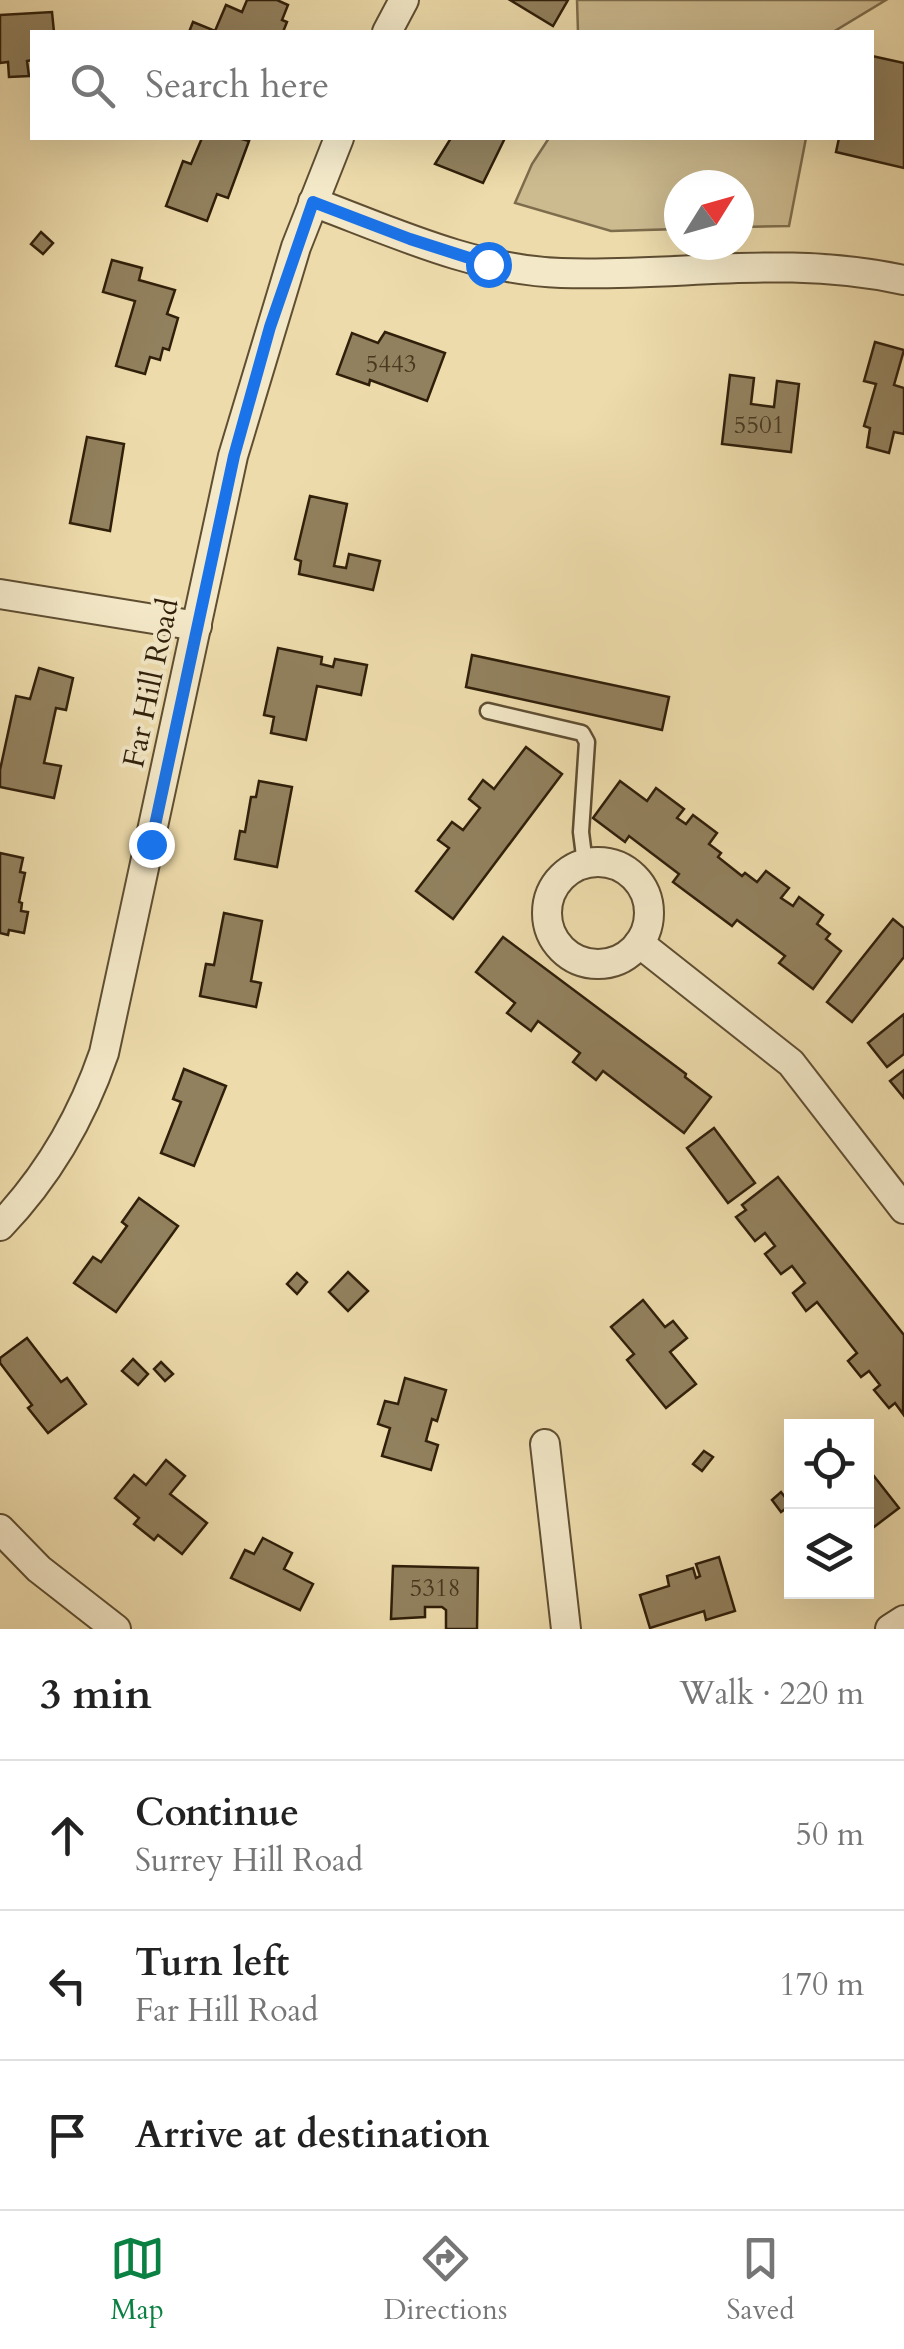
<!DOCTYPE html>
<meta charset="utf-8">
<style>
:root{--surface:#fff;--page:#f6f6f6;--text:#222;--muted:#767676;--line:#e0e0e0;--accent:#0b8043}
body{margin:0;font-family:Cardo,serif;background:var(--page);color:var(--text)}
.controls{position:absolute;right:30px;bottom:30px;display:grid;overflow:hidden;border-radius:0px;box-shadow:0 10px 40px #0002}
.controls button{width:90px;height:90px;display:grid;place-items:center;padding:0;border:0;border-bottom:2px solid var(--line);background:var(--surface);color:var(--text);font:50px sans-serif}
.compass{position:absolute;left:664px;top:170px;width:90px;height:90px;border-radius:50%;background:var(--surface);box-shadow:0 10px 40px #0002;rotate:53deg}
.stop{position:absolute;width:30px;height:30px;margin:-22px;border:8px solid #1a73e8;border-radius:50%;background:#fff}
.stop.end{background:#1a73e8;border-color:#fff;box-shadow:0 2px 10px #0008}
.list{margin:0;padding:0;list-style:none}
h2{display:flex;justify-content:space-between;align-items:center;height:130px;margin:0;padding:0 40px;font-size:42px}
h2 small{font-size:32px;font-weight:400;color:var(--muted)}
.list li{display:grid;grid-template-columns:65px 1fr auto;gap:30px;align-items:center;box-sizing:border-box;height:150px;padding:0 40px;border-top:2px solid var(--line)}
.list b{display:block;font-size:38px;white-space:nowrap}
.list p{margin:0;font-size:32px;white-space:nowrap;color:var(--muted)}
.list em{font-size:32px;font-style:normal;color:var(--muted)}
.icon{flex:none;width:55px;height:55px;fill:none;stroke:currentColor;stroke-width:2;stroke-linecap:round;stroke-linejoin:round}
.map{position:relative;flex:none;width:904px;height:1629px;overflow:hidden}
.search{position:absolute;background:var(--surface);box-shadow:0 10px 40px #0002;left:30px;right:30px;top:30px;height:110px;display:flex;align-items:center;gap:25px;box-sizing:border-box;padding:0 35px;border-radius:0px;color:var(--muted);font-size:38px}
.sheet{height:580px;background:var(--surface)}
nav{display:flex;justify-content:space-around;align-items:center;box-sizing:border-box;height:140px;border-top:2px solid var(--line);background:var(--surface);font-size:28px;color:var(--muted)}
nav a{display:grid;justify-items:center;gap:5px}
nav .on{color:var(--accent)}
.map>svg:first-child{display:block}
</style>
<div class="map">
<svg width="904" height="1629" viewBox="0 0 904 1629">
<rect width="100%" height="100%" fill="#eddbab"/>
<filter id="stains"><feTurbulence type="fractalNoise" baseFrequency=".002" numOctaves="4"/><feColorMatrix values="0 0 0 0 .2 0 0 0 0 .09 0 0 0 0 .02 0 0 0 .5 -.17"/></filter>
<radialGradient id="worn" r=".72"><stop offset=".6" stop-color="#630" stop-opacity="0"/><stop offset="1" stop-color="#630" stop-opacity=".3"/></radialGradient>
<g fill="#cdbb90" stroke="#7e6d4d" stroke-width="2.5">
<path d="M577,0H886L833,32H578Z"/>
<path d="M549,138H806L789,226L739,227V185H679V229L611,231L515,203L532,164Z"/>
</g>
<g fill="#92815e" stroke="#301f0a" stroke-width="2.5">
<path d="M247,0H277L288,5L282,20L287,22L283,32H189L193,22L215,31L226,5L242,12Z"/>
<path d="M510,0H568L553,26Z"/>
<path d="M52,12L54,32H32V60L27,61L29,76L9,77L8,62L0,63V15Z"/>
<path d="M872,56L904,63V168L836,152L839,138H872Z"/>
<path d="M202,138H238L249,141L228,198L217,194L207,221L166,206L183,161L191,164Z"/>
<path d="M451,138H505L483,183L435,164Z"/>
<path d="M41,232L53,243L43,254L31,244Z"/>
<path d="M112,260L142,268L139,280L175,290L167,314L178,318L169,350L163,348L160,360L150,357L145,374L116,366L135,301L103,292Z"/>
<path d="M385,332L445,353L427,401L370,380L369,385L337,374L352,333L378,343Z"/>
<path d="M875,342L904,350L894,385L904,388V434L894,432L889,453L867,447L870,428L864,426L876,384L864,381Z"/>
<path d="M730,375L754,378L751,404L774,407L777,381L799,384L791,452L722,444Z"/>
<path d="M87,437L124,444L110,531L70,523Z"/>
<path d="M310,496L347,504L334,566L346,568L349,554L380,561L373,590L299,574L301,561L295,559Z"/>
<path d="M278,648L322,657L321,664L333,667L335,659L367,665L361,695L317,686L306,740L271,733L274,717L264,715Z"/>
<path d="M472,655L669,697L662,730L466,687Z"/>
<path d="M39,668L73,678L66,710L56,708L44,763L61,766L54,798L0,787V770L16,696L30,699Z"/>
<path d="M526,747L562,774L453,919L416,891L449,848L438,840L452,822L463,830L480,808L469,799L483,780L494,789Z"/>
<path d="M259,781L292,787L277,867L235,859L240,831L245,832L251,797H256Z"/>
<path d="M620,781L647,801L656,788L684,809L677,818L686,824L693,815L717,833L709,844L721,853L718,857L742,876L745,873L757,882L766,871L789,888L781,898L793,906L799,897L823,915L817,924L830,934L826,939L841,951L813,989L779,963L785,956L737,920L732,926L673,882L679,874L629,836L625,842L593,818Z"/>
<path d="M0,853L23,858L20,872L25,873L19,902L22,903L21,911L28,912L24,933L9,930L8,935L0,933Z"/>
<path d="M224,913L262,921L251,981L261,983L256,1007L200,996L206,964L214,965Z"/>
<path d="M893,919L904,928V957L852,1022L827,1002Z"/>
<path d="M503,937L686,1074L685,1077L711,1097L684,1133L603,1071L596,1080L573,1062L580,1053L538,1021L531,1031L507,1013L515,1003L476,972Z"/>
<path d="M904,1014V1054L887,1067L868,1043Z"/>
<path d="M184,1069L226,1086L194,1166L161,1153L181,1102L173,1099Z"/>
<path d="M904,1070V1098L890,1081Z"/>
<path d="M714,1128L755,1183L728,1203L687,1148Z"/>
<path d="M778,1177L904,1335L903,1414L895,1403L889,1408L874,1390L880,1385L869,1371L861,1377L848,1361L857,1353L817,1302L806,1311L793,1293L805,1283L792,1266L781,1274L765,1254L775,1246L765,1233L755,1241L736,1217L746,1210L742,1205Z"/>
<path d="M139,1198L178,1226L116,1312L74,1283L93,1257L101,1262L127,1226L122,1222Z"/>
<path d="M348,1272L368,1291L348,1311L329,1292Z"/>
<path d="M297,1273L307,1282L297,1294L287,1284Z"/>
<path d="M643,1300L665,1327L673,1321L687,1338L670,1352L696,1384L666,1408L627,1360L634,1354L611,1327Z"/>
<path d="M27,1338L61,1382L67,1378L86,1404L48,1433L28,1408L32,1405L0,1363V1358Z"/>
<path d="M133,1359L148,1374L138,1385L122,1371Z"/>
<path d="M161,1362L173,1374L165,1381L154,1369Z"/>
<path d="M405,1378L446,1390L437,1421L432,1419L426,1441L438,1445L431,1470L382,1456L390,1428L378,1424L385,1401L398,1404Z"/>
<path d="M704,1451L713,1457L702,1471L693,1464Z"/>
<path d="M166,1460L185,1476L170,1494L207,1523L182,1554L158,1535L154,1540L134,1524L139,1518L115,1498L134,1475L146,1485Z"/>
<path d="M866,1466L899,1508L874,1527L869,1520L866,1521Z"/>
<path d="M781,1492L791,1505L781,1512L772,1500Z"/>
<path d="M263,1538L292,1553L284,1569L313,1584L300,1610L231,1578L245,1550L254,1554Z"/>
<path d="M719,1557L735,1611L706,1620L704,1611L650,1628L640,1595L669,1586L667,1576L693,1568L696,1578L700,1576L696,1564Z"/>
<path d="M393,1566L478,1568L477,1629H446V1610L442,1607H425V1617L391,1619Z"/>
</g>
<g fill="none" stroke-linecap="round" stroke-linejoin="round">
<g stroke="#5f4e32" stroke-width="19">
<path id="lane" d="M488,711L582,733L587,742L581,832L585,864"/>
</g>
<g stroke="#5f4e32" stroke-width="32">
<g id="street">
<path d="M387,32L404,0"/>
<path d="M313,202C393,232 474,270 561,273C681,277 783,254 904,280"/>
<path d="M0,594L197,626"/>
<circle cx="598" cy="913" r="51"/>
<path d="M639,943L791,1063L904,1209"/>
<path d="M0,1226C47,1177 82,1117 104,1053L233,456L296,247L339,138"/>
<path d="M545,1444L566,1629"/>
<path d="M0,1529L39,1569L116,1629"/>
<path d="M890,1629L904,1620"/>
</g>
</g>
<use href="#lane" stroke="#f3e8c8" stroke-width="14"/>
<use href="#street" stroke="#f3e8c8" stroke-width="28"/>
</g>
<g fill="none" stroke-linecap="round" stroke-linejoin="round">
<path stroke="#1a73e8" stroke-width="12" d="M151,844L234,456L270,327L313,202L410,239L488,264"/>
</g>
<g text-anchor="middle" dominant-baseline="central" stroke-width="8" stroke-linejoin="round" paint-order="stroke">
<g font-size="25" fill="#48381f">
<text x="391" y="364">5443</text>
<text x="759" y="425">5501</text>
<text x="435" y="1588">5318</text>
</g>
<g font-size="30" fill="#301f0a" stroke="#f3e8c8">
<text transform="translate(151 683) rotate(-78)">Far Hill Road</text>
</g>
</g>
<rect width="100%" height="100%" filter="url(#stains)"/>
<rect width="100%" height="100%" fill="url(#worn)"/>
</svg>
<div class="controls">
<button><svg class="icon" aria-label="locate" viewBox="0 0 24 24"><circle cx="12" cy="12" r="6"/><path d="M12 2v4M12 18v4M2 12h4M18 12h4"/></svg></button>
<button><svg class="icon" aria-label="layers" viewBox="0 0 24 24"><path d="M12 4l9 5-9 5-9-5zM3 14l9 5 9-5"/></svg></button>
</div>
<svg class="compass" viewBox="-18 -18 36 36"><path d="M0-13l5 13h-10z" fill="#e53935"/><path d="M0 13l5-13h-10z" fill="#767676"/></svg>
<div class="stop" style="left:488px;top:264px"></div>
<div class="stop end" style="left:151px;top:844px"></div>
<div class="search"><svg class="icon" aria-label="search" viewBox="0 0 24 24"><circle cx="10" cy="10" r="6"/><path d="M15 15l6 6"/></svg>Search here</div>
</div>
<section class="sheet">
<h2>3 min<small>Walk · 220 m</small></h2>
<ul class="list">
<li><svg class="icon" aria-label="ahead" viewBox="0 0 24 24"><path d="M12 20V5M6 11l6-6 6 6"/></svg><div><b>Continue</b><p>Surrey Hill Road</p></div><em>50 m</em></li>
<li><svg class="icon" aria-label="left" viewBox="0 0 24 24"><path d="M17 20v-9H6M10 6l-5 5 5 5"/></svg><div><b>Turn left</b><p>Far Hill Road</p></div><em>170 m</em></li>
<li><svg class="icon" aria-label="arrive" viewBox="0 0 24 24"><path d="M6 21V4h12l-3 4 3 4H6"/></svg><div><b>Arrive at destination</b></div></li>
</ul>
</section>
<nav>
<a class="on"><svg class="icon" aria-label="map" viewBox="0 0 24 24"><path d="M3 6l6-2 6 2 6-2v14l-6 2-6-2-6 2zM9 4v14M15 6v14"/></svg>Map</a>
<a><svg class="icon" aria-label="directions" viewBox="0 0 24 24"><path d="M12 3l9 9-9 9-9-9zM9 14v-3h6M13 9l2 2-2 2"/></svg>Directions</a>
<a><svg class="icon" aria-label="saved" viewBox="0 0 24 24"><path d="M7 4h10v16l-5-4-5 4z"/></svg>Saved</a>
</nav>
